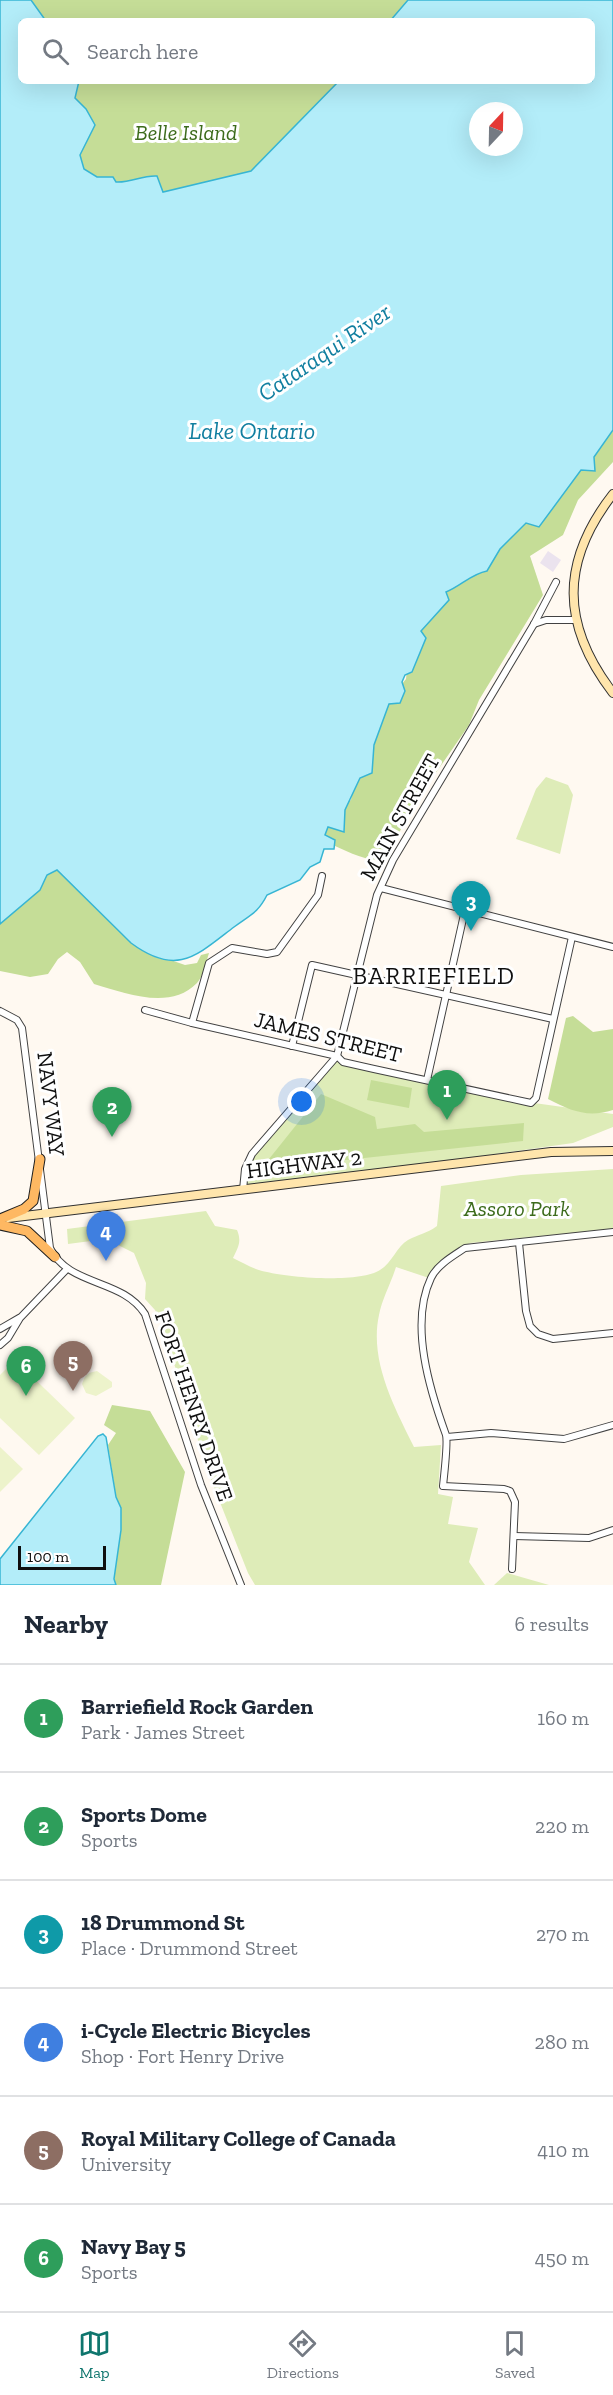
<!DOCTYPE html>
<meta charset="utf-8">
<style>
:root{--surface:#fff;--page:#f6f6f7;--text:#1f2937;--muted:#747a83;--line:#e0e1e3;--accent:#0f766e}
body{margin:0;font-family:"Zilla Slab",serif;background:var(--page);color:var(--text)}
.compass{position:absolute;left:469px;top:102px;width:54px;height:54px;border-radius:50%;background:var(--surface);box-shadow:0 6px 24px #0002;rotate:22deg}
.scale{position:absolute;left:18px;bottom:15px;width:88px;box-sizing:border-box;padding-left:6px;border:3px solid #0f0f0f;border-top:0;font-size:16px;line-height:21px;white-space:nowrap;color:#0f0f0f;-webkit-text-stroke:4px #fff;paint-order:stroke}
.you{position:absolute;left:302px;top:1102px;width:21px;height:21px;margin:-15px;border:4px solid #fff;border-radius:50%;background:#1a73e8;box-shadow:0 0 0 9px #1a73e833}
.badge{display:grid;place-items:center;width:39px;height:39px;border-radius:50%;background:var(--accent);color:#fff;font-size:20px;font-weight:700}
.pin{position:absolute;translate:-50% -50px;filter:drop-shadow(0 2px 3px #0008)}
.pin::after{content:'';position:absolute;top:32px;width:21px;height:18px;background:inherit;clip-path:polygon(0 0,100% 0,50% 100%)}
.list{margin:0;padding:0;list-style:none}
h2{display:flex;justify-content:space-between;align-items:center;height:78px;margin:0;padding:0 24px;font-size:26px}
h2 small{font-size:20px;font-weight:400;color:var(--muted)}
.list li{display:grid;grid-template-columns:39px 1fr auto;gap:18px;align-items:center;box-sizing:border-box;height:108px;padding:0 24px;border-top:2px solid var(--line)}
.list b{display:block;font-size:22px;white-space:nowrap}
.list p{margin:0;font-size:20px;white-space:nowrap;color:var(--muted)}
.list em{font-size:20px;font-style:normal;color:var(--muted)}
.icon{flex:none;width:33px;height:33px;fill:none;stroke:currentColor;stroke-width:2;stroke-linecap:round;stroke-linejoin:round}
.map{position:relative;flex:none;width:613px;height:1585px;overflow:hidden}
.search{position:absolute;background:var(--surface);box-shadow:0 6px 24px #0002;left:18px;right:18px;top:18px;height:66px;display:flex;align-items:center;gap:15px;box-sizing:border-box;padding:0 21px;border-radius:9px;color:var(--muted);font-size:22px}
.sheet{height:726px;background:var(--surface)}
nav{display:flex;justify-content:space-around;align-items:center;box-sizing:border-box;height:84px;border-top:2px solid var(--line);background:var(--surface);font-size:16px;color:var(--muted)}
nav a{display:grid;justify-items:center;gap:3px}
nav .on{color:var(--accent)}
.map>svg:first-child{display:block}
</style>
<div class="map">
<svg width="613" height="1585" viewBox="0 0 613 1585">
<rect width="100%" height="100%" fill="#fff9f1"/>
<path fill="#ebe3ee" d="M548,551L561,560L553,572L540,563Z"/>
<g fill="#deecb8">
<path d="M546,777L568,785L573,795L560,854L516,839L536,789Z"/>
<path d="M337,1056L344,1062L527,1102L613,1114V1127L573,1143L243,1190L247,1162Z"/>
<path d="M613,1169V1229L470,1243L454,1254L432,1279L396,1267C391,1283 382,1299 379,1315C369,1361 395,1408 414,1447L441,1445L438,1494L453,1497L448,1524L478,1528L469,1562L485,1585H255L248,1573L208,1472L161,1322L155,1310L145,1299L146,1283L134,1253L106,1239L68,1244L67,1229L206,1211L215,1226L237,1230C242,1242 238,1247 233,1258C243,1263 255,1270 267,1272C290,1278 361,1283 380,1270C392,1263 397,1246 408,1240C419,1234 426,1234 437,1226L441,1186L521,1175Z"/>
<path d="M507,1573L549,1585H494Z"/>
</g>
<g fill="#c5dd97">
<path d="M31,0H408L390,21H46Z"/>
<path d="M79,81H339L251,171L163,192L116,182L113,177H97L84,169L80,155L75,98Z"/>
<path d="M613,420V462L578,500L563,535L530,556L543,595L479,700L469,725L415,803L385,859C366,863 346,850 328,843L321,818L351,800L356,767L374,748L377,714L406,679L408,662L418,616Z"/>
<path d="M62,863L156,955L185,965L197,963L201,955L209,953C206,962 203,977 197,983C170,1011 125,993 94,984L80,962L67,952L58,959L48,974L30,977L0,971V921L44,868Z"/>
<path d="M573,1016L593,1032L613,1029V1110C588,1118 571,1111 548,1099L566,1018Z"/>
<path d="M371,1080L412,1088L409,1108L367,1100Z"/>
<path d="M321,1094L375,1117L377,1129L415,1124L424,1132L524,1123L523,1141L261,1169Z"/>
<path d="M112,1405L150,1411L185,1472L161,1585H116L114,1580L121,1508L116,1497L108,1445L116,1433L104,1425Z"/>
</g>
<g fill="#edf3cb">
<path d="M15,1360L75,1418L39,1455L0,1418V1375Z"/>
<path d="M97,1371L112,1382V1387L96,1396L86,1393L82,1384C85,1375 87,1373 97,1371Z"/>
<path d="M0,1447L23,1469L0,1492Z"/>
</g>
<g fill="#b3edf9" stroke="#37b5d3" stroke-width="1.5" fill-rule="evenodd">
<path d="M0,0H31L46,21H21V81H79L75,98L86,109L95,125L80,155L84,169L97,177H113L116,182C131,183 142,175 157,176L163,192L251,171L339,81H592V21H390L408,0H613V430L594,457L595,471L581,470L539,527L526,523L500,549L487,571C471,574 461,586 446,592L449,600L421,631L426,638L412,672L405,675L402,682L405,691L400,703L389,704L374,745L372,773L360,778L345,810L344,832L328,827L325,835L335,840L334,849H324L320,862L310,867L300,880L267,895C258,913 250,915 234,927C196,956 177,977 131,943L57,870L47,875L40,890L0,924ZM478,111H514V147H478Z"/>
<path d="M103,1434L106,1437L116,1497L121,1508V1530L114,1579L116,1585H0V1559L98,1436Z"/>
</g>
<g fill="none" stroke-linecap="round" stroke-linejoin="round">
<g stroke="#424242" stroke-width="8">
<g id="minor">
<path d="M534,624L546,620H576"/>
<path d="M381,888L613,947"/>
<path d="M145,1010L192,1023L337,1056L343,1062L374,1069L531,1103L536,1098L572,937"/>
<path d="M0,1011L17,1020L22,1028L50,1248C69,1287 122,1278 145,1314L201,1485L241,1585"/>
<path d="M192,1023L209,963L232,948L267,954L277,952L318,895L322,876"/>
<path d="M292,1046L312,965L553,1019"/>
<path d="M427,1080L465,910"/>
<path d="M243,1190L245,1169L252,1154L337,1056L377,895L393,860L534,624L556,582"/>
<path d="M519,1243L526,1311L530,1326L538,1334L553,1339L613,1333"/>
<path d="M0,1329L19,1318"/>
<path d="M0,1345L8,1338L20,1318L67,1269"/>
<path d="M447,1437L491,1433L564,1439L613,1425"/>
<path d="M514,1536L589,1538L613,1530"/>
<path d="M512,1569L515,1502L510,1491L504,1489L443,1486C444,1476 448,1443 446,1435C430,1391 409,1324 431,1278C437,1265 453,1256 465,1248L613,1232"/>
</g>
</g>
<g stroke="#313131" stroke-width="10">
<g id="secondary">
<path d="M613,494C560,562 561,625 613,693"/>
<path d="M8,1218L551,1152L613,1151"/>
</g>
</g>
<g stroke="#202020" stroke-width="11">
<g id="primary">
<path d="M0,1219L24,1209L33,1201L40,1159"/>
<path d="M0,1225L27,1231L55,1257"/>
</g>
</g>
<use href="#minor" stroke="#fff" stroke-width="6"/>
<use href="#secondary" stroke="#ffe5ac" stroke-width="8"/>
<use href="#primary" stroke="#feb862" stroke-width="9"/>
</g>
<g text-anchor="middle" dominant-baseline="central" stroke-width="6" stroke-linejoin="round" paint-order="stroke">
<g font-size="22" font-style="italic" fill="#3c6b1b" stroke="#fff">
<text x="186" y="132">Belle Island</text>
<text x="517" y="1208">Assoro Park</text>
</g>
<g font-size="22" fill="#0f0f0f" stroke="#fff">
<text transform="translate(400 817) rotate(-61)">MAIN STREET</text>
<text transform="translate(328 1037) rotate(14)">JAMES STREET</text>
<text transform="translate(51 1104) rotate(83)">NAVY WAY</text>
<text transform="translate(304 1164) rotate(-7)">HIGHWAY 2</text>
<text transform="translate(194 1406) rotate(71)">FORT HENRY DRIVE</text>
</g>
<g font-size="24" font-style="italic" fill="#117fa0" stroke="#fff">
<text transform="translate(324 352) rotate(-34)">Cataraqui River</text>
<text x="252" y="430">Lake Ontario</text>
</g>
<g font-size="24" letter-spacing="1.5" fill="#0f0f0f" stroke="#fff">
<text x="434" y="975">BARRIEFIELD</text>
</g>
</g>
</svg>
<svg class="compass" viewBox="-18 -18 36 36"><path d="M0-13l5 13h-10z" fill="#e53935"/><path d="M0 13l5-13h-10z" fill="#747a83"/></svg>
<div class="scale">100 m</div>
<div class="you"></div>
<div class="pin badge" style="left:447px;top:1120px;background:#2e9e5b">1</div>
<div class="pin badge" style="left:112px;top:1137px;background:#2e9e5b">2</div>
<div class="pin badge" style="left:471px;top:931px;background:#0f9aa8">3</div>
<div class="pin badge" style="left:106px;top:1261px;background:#3f7fe0">4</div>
<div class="pin badge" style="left:73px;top:1391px;background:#8d6e63">5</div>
<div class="pin badge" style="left:26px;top:1396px;background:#2e9e5b">6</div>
<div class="search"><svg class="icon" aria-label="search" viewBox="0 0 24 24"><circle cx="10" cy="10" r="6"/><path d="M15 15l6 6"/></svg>Search here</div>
</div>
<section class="sheet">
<h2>Nearby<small>6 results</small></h2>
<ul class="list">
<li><span class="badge" style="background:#2e9e5b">1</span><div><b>Barriefield Rock Garden</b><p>Park · James Street</p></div><em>160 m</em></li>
<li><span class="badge" style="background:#2e9e5b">2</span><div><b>Sports Dome</b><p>Sports</p></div><em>220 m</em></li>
<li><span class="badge" style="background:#0f9aa8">3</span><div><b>18 Drummond St</b><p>Place · Drummond Street</p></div><em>270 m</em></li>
<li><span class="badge" style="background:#3f7fe0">4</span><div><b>i-Cycle Electric Bicycles</b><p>Shop · Fort Henry Drive</p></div><em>280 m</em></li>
<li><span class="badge" style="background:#8d6e63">5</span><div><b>Royal Military College of Canada</b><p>University</p></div><em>410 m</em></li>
<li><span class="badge" style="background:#2e9e5b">6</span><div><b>Navy Bay 5</b><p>Sports</p></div><em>450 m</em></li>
</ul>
</section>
<nav>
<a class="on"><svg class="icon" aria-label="map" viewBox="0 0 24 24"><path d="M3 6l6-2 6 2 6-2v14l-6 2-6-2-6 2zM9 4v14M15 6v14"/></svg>Map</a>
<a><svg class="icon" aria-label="directions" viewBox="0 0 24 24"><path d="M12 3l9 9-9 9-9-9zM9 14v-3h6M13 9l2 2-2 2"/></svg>Directions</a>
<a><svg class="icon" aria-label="saved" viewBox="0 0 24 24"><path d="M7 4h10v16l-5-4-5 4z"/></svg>Saved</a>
</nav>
